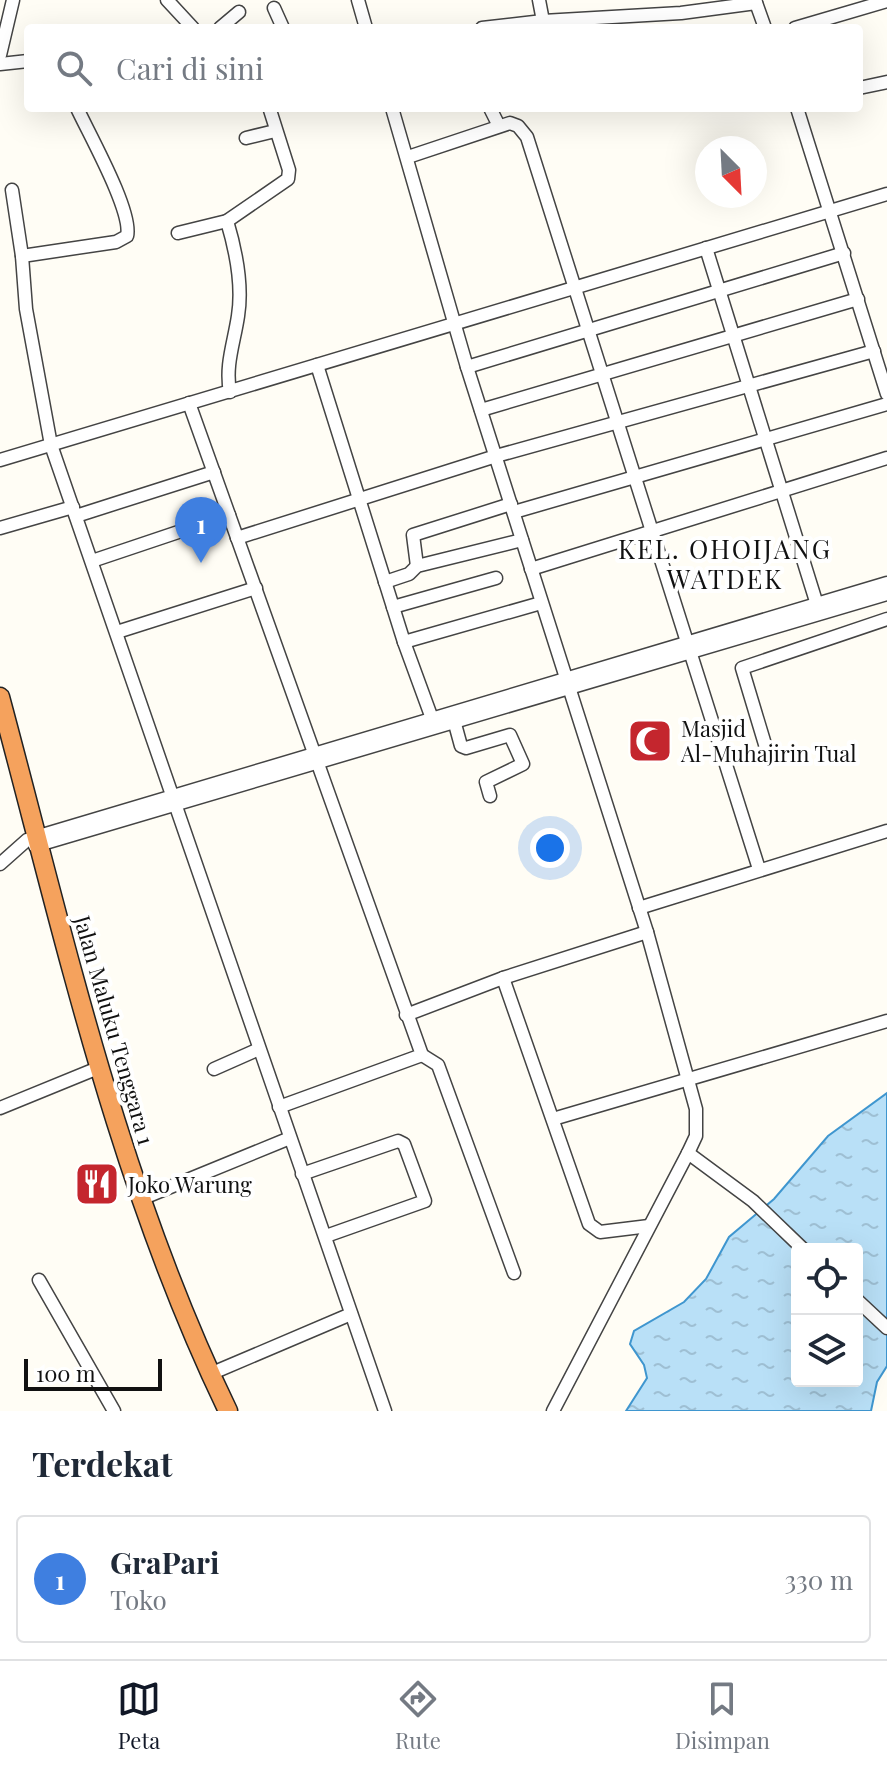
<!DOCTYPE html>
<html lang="id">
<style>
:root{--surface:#fff;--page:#f6f6f7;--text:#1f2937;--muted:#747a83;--line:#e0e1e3;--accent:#111827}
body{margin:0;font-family:"Playfair Display",serif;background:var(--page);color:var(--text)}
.controls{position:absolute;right:24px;bottom:24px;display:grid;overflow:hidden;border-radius:8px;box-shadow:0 8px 32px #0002}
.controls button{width:72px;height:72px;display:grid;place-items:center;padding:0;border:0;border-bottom:2px solid var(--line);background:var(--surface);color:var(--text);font:40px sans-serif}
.compass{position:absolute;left:695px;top:136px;width:72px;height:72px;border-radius:50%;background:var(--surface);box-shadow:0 8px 32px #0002;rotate:156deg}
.scale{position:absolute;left:24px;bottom:20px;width:138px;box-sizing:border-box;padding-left:8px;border:4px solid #111;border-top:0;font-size:22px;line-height:28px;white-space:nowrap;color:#111;-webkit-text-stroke:6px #fff;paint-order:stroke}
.you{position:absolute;left:550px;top:848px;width:28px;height:28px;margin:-20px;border:6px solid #fff;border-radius:50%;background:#1a73e8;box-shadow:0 0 0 12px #1a73e833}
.badge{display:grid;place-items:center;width:52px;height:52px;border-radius:50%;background:var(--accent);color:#fff;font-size:26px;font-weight:700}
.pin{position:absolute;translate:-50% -66px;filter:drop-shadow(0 2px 4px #0008)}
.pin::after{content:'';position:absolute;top:42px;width:28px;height:24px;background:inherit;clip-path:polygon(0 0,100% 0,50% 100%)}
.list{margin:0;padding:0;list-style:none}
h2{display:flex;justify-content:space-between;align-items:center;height:104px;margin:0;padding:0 32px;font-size:34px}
h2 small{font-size:26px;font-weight:400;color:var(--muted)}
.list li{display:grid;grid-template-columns:52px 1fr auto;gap:24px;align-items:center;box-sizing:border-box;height:128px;margin:0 16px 16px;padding:0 16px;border:2px solid var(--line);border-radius:8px}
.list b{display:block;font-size:30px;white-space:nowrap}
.list p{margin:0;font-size:26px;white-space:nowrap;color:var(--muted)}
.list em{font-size:26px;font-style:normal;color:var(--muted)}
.icon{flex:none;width:44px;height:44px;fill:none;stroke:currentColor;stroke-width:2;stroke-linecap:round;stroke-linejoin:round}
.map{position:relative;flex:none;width:887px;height:1411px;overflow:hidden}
.search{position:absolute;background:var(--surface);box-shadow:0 8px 32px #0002;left:24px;right:24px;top:24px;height:88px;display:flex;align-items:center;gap:20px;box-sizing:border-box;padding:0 28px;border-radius:8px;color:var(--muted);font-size:30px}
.sheet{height:248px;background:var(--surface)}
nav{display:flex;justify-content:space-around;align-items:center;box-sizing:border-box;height:112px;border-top:2px solid var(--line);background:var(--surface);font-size:22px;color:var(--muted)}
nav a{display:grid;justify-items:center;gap:4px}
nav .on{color:var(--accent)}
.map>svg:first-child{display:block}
</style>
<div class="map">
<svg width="887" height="1411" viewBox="0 0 887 1411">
<defs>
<pattern id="water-ripples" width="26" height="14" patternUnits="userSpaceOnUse" patternTransform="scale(2)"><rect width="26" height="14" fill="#b9e0f7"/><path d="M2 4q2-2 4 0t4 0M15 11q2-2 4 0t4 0" fill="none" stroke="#9ebfd3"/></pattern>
</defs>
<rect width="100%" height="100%" fill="#fffdf5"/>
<path fill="url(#water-ripples)" stroke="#3f96cf" stroke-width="2" fill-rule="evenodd" d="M887,1093V1366L877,1382L871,1411H626L647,1378L644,1365L630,1344L634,1331L684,1302L706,1279L729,1237L774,1199L828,1136ZM797,1249H857V1381H797Z"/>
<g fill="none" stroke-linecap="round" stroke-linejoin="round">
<g stroke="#444" stroke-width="15">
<g id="minor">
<path d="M167,0L193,28"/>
<path d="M358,0L366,28"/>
<path d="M755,0L765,28"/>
<path d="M274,8L283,28"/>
<path d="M543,21L681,13L756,3"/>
<path d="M220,28L239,12"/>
<path d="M482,28L543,21L539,0"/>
<path d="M795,28L887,1"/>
<path d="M0,55L13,0"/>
<path d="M0,64L28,61"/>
<path d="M859,88L887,82"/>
<path d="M77,108C89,134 133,212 127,236L116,242L22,256L26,309L51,445L385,1411"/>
<path d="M392,108L467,367L647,932L696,1109V1136L688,1153L553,1411"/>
<path d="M490,108L499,126"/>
<path d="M797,108L887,394"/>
<path d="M246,138L275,131"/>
<path d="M408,157L510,123L518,126L527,137L759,869"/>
<path d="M12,190L22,256"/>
<path d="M227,221C236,251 243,285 238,316C234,343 225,365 230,392"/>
<path d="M178,233L227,221L288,179L289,170L270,110"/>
<path d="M706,248L819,611"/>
<path d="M317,365L404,642L434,724"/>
<path d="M467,367L844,253"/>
<path d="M189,403L422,1055L279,1107"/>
<path d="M481,410L858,299"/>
<path d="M0,460L887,194"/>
<path d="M514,512L887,404"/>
<path d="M76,516L214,472"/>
<path d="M0,528L73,507"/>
<path d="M237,538L496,456L874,351"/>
<path d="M92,561L229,515"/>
<path d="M417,566L413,535L511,504"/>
<path d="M531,569L887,458"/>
<path d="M385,582L409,574L417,566L522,540"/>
<path d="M393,607L496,578"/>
<path d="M117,632L256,588"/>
<path d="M404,642L541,603"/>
<path d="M455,724L461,746L466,748L510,735L523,764L486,782L490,796"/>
<path d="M767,751L742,668L887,619"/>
<path d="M35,846L887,594"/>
<path d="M0,864L27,840L39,836L887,583"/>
<path d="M639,908L887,831"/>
<path d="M503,978L589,1224L600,1232L649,1226"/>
<path d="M406,1015L503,978L647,932"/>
<path d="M422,1055L438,1065L514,1273"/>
<path d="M214,1069L259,1049"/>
<path d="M0,1108L98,1068"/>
<path d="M553,1119L887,1021"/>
<path d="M688,1153L753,1201L803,1249"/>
<path d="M302,1174L398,1141L404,1144L425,1201L326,1236"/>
<path d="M141,1199L290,1138"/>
<path d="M39,1280L114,1411"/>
<path d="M857,1300L887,1328"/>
<path d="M210,1374L351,1314"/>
</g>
</g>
<g stroke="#222" stroke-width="21">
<path id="highway" d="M0,697C65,939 118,1184 228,1411"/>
</g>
<use href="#minor" stroke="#fff" stroke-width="12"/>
<use href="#highway" stroke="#f5a25d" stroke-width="18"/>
</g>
<defs>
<g id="mosque-square" transform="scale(2.3)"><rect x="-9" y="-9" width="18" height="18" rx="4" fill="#c4262e" stroke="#fff"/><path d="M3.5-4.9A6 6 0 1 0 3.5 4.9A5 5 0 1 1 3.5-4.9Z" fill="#fff"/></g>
<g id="restaurant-square" transform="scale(2.3)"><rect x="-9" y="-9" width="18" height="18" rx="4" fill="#c4262e" stroke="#fff"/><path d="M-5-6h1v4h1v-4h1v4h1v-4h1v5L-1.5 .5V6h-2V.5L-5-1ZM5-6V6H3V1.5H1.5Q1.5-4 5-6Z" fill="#fff"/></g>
</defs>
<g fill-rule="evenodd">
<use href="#mosque-square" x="650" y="741"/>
<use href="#restaurant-square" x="97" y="1184"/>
</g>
<g text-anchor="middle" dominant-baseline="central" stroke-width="8" stroke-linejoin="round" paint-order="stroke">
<g font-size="22" fill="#111" stroke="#fff" text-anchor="start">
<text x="681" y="728">Masjid<tspan x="681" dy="25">Al-Muhajirin Tual</tspan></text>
<text x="128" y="1184">Joko Warung</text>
</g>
<g font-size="22" fill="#111" stroke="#fff">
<text transform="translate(115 1030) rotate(74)">Jalan Maluku Tenggara 1</text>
</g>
<g font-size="26" letter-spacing="2" fill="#111" stroke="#fff">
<text x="725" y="548">KEL. OHOIJANG<tspan x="725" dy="30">WATDEK</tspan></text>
</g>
</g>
</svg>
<div class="controls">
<button><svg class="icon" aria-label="locate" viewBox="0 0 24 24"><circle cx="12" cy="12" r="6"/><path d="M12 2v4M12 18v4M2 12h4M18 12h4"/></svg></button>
<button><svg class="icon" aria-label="layers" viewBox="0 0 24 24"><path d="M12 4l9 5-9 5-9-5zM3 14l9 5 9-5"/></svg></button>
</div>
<svg class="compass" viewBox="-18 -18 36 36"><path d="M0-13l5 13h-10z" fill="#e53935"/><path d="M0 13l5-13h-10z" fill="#747a83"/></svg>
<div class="scale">100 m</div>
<div class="you"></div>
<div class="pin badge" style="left:201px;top:563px;background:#3f7fe0">1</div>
<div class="search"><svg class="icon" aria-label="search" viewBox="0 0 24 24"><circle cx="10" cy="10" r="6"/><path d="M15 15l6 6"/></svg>Cari di sini</div>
</div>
<section class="sheet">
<h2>Terdekat<small></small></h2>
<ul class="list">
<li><span class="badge" style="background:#3f7fe0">1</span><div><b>GraPari</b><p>Toko</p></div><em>330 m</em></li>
</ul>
</section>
<nav>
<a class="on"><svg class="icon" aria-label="map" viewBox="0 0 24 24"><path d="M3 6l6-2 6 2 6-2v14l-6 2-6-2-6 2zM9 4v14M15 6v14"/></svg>Peta</a>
<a><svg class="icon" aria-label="directions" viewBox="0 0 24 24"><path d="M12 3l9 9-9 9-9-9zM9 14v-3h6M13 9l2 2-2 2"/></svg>Rute</a>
<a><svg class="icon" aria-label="saved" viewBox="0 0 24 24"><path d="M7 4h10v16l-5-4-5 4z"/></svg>Disimpan</a>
</nav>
